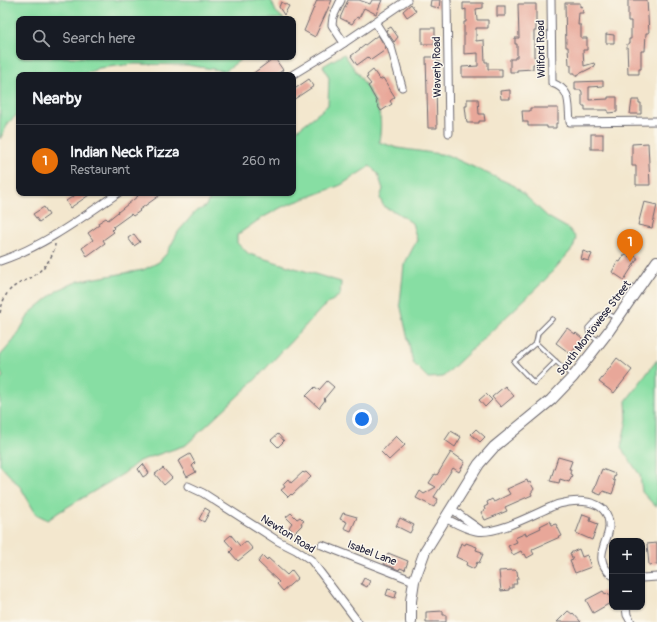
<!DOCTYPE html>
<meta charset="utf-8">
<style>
:root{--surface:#171b24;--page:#20242c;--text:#f1f3f6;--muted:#9ea1a6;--line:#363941;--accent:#c8321e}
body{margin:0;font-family:Pangolin,sans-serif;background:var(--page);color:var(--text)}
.controls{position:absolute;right:12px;bottom:12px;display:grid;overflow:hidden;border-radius:8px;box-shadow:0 1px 3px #0004}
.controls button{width:36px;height:36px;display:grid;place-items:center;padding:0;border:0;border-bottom:1px solid var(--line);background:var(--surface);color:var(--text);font:20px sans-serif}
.you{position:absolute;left:362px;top:419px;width:14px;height:14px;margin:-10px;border:3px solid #fff;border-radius:50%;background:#1a73e8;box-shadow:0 0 0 6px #1a73e833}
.badge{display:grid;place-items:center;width:26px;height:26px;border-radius:50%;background:var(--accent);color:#fff;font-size:13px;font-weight:700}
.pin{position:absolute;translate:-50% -33px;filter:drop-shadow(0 1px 2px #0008)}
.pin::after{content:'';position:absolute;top:21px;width:14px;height:12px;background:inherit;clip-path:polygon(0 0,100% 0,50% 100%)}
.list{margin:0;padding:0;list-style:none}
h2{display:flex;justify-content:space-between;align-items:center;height:52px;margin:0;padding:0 16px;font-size:17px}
h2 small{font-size:13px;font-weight:400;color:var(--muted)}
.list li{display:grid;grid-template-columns:26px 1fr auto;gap:12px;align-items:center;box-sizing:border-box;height:72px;padding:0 16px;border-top:1px solid var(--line)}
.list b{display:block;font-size:15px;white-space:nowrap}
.list p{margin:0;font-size:13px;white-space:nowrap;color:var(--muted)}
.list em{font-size:13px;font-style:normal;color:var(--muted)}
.icon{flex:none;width:22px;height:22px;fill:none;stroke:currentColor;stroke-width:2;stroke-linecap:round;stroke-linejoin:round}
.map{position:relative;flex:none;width:657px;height:622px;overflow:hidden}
.search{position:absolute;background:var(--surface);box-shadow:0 1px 3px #0004;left:16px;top:16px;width:280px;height:44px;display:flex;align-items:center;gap:10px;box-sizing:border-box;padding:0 14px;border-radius:8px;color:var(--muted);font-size:15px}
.panel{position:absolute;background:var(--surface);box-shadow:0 1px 3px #0004;left:16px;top:72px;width:280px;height:124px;border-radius:8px}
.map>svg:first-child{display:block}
</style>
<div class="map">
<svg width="657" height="622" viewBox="0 0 657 622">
<rect width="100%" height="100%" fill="#fbf7ec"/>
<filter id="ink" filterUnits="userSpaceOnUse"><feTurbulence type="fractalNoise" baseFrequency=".025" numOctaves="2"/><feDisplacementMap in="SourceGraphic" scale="8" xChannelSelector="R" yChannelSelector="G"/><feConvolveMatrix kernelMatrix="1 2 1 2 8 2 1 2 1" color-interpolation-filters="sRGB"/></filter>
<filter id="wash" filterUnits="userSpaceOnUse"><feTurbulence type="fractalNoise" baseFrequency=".012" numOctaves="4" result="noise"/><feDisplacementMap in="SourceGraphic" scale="16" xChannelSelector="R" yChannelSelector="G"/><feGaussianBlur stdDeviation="0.9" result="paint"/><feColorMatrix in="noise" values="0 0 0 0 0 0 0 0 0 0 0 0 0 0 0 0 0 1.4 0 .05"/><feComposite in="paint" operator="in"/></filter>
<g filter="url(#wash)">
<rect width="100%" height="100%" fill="#f3e7ce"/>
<g fill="#87dea3" stroke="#54806f">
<path d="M0,0H271L276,12L284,19H19V57H244L225,71L187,65L134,64L99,68L83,75H19V113L9,122L0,139Z"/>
<path d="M344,54C356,72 373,92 379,113C382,123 380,133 379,142L397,148L447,155L515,186L548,217L569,229L576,238L573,248L545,280L443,377L428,378L413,363L400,303L404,265L417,240L412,223L396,212L384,207L380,198L383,189L378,174L370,166L341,185L282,207L260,219L237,235V243L249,254L341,282L340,295L322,308L255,380L186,445L139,461L123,474L59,512L48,520L36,514L21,488L0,465V379L3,377L0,370V356L14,340L30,313L58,290L79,281L143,270L159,262L167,253L178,232L195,212L205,207L213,193H293V133L320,112L328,105L329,78L323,66Z"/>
<path d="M657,360V506H655L642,492L640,475L621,448L627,419L626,401Z"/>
</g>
<g id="blocks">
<g fill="#e8a799">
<path d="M317,0H332L315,37L304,31Z"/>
<path d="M348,0H359L370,4L372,0H382L376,14L364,8L359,18L357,17L352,24L340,18Z"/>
<path d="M431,0H440L439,8L430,6Z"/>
<path d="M628,0H647L649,33H646L645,51H641V69H639V74H628L627,44H629V39H631V21H628Z"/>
<path d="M281,2L289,6L284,15L279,7Z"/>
<path d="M463,3H483V8L476,9L477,20H488V28H476V41L484,40L485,62H488V69H502V77H462V67L478,66V53L464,54V22H466V9L463,10Z"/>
<path d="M565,3H580V7L582,6L583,13H579L578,25H581V38H587V50H583L584,66L594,63L595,66L575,76V73H571V65H569L568,47H566Z"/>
<path d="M411,4L416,11L407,17L403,11Z"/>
<path d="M518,4H536V31H534V57H536L537,64H533V69L517,70V72H510V59H515V57H517V44H515V38H519Z"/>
<rect x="497" y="6" width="8" height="10"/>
<path d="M391,27L398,37L394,42L386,30Z"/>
<rect x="422" y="28" width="13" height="16"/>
<path d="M606,34L614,35V43H606Z"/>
<path d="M378,35L386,48L383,50L384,51L371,60L368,57L357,65L351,56Z"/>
<path d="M426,57H437V61H439V68H438L439,85H436L437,128H428Z"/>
<path d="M271,60H276L283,70L276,75H251Z"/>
<path d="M373,70L380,80L383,78L395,97L390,101L392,104L381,111L376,103L377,102L368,86L371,84L366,78L368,77L367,75Z"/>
<path d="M309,79L314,86L293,100V90Z"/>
<path d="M603,81V86L589,87V100L608,99V97H617V112L608,113V110H585V106H582V92L581,90H575V82Z"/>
<path d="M510,90V99H501L500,91Z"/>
<path d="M467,99H478L479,114H484L485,121H479V123H467L465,106H467Z"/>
<path d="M632,100H639V103H641V114H630Z"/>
<path d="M530,108H558V123H556V128H547V126H528V122H523L522,111H530Z"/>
<rect x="591" y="134" width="12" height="15"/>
<path d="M648,143L650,185H636V166H632V144Z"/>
<path d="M78,193H92L70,208L66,201Z"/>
<path d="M136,193H163L139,210L140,211L133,216L131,214L113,227L114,228L112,230L114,232L103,240L105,243L87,256L82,248L93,240L88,233L99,225L98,223L106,218L108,220L138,196Z"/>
<path d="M644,202L657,205L652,228L638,225Z"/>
<path d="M44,207L49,215L39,222L33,214Z"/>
<path d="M134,234L140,242L134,246L128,238Z"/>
<path d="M583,251L592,254L589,261L581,259Z"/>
<path d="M625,254L629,257L631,254L638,258L624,280L612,272L618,261L620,262Z"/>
<path d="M567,328L575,334L576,333L582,338L583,342L578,348L576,347L571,354L556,343Z"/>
<path d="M617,358L632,370L614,393L599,382Z"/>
<path d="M327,381L334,387L324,399L325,400L319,408L306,396L315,387L319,390Z"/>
<path d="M505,386L514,396L501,407L492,397Z"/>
<path d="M486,394L492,400L485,407L479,400Z"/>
<path d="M476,429L485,437L480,442L471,434Z"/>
<path d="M451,431L461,437L455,447L445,440Z"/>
<path d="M278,434L284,441L278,447L271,440Z"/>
<path d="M396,436L405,445L389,460L381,452Z"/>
<path d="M451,452L465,462L459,472L453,468L434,497L438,499L434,507L416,498L420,491L424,494L436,487L429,483L435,474L437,475Z"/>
<path d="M190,454L195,463L192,466L196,472L187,477L178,461Z"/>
<path d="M558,457L572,461L569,469H571L570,474L572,475L569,482L560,479L559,483L550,481Z"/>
<path d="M143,464L149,473L143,477L138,469Z"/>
<path d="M163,468L172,478L164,485L155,474Z"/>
<path d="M602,469L615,474L613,480L615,481L614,486H615L612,494L603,491L601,495L593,492Z"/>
<path d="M303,472L304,473L306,472L311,477L292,495L291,494L288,497L281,490L285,487L283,484L288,479L291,483Z"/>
<path d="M527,480L528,483L530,482L534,489L531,493L532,495L505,507L507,511L485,520L481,512L485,510L484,507L488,505L487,502L492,499L494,502L510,494L507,489Z"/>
<path d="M205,508L210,511L204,522L199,519Z"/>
<path d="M291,513L297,519L300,517L304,521L301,523L302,525L294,533L289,527L292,523L286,517Z"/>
<path d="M343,513L357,517L351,531L344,528L347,522L340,519Z"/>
<path d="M583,514L591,517L590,521L598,524L592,540L576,533Z"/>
<path d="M400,518L414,525L410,533L396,526Z"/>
<path d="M550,521L552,525L556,524L562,536L533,549L532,551L534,554L527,558L525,554L523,555L521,551L513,555L508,546L517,542L515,538L526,533V535L541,528L540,526Z"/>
<path d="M231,535L240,546L246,541L253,549L238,561L230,552L233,549L225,540Z"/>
<path d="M461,543L465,545L466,543L477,547L476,550L482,552L481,554H483L479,563L477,562L474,569L466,565L467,562L456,557Z"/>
<path d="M657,543V564L649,565L647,544Z"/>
<path d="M579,549L582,557L587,555L591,567L575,573L570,561L573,560L570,553Z"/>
<path d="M388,553L408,561L405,570L400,568L399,570L384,564Z"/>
<path d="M263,556L267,560L268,558L287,575L292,570L298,578L283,591L277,584L279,582L258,562Z"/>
<path d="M514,570L517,571L518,579H516L517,584H513V588H509V590L501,591L499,571Z"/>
<path d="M364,578L370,581L367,587L361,584Z"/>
<path d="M388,589L397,591L395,598L386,595Z"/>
<path d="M603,591L606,595L608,593L612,602L593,613L586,600Z"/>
<path d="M443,611V615H446V622H426V612Z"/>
<path d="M568,611L572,614L573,613L581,622H557Z"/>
</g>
</g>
</g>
<g filter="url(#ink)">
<use href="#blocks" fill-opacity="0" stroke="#6b676e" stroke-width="1"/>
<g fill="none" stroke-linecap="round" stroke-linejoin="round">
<g stroke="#6b676e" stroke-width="5.5">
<g id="lane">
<path d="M600,342L589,334L588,328L600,315L606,313L616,318"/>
<path d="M536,343L538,333L552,319"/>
<path d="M556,361L534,383L514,362L536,343L572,376"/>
</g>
</g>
<g stroke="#6b676e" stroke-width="9">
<g id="street">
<path d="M341,0L333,17L332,25L344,43"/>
<path d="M447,0L449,133"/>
<path d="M551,0L552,83C572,90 568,103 570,122L657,121"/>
<path d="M375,22L391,47L402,87"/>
<path d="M292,75L338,47L407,0"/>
<path d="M0,261C44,246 80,219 118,193"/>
<path d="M188,486L203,493L278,541L296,550L311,560L358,622"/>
<path d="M451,508L465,519L482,531"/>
<path d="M445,518C455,523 465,529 476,531C496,535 532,515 551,507C571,498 611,496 609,528C608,539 600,549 602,560C603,567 607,571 612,575"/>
<path d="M322,545L414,581"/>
<path d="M642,578L657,577"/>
<path d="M626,607L627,615L631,622"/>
</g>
</g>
<g stroke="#6b676e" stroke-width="12">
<path id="secondary" d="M411,622V601L414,581L425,551L479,464L494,447L551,400L573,377L608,332L657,261"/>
</g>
<path stroke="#6b676e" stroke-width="1.5" stroke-dasharray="3 3" stroke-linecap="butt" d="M0,313C2,304 4,296 10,290C16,284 25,281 32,277C43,270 54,257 55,244"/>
<use href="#lane" stroke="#fff" stroke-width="3.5"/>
<use href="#street" stroke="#fff" stroke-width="7"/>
<use href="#secondary" stroke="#fff" stroke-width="10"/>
</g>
</g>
<g text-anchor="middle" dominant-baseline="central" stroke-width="3" stroke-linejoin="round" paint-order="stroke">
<g font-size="11" fill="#22223b" stroke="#fbf7ec">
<text transform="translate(541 49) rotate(-91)">Wilford Road</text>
<text transform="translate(437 67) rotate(-91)">Waverly Road</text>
<text transform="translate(594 328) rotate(-53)">South Montowese Street</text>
<text transform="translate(288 534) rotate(32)">Newton Road</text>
<text transform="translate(372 553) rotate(21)">Isabel Lane</text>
</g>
</g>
</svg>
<div class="controls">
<button>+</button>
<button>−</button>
</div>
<div class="you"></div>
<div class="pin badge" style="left:630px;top:262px;background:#e8710a">1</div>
<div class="search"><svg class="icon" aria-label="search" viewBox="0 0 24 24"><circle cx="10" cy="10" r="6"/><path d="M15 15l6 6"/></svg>Search here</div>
<section class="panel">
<h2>Nearby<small></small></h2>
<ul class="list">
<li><span class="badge" style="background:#e8710a">1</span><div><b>Indian Neck Pizza</b><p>Restaurant</p></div><em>260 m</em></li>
</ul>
</section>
</div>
